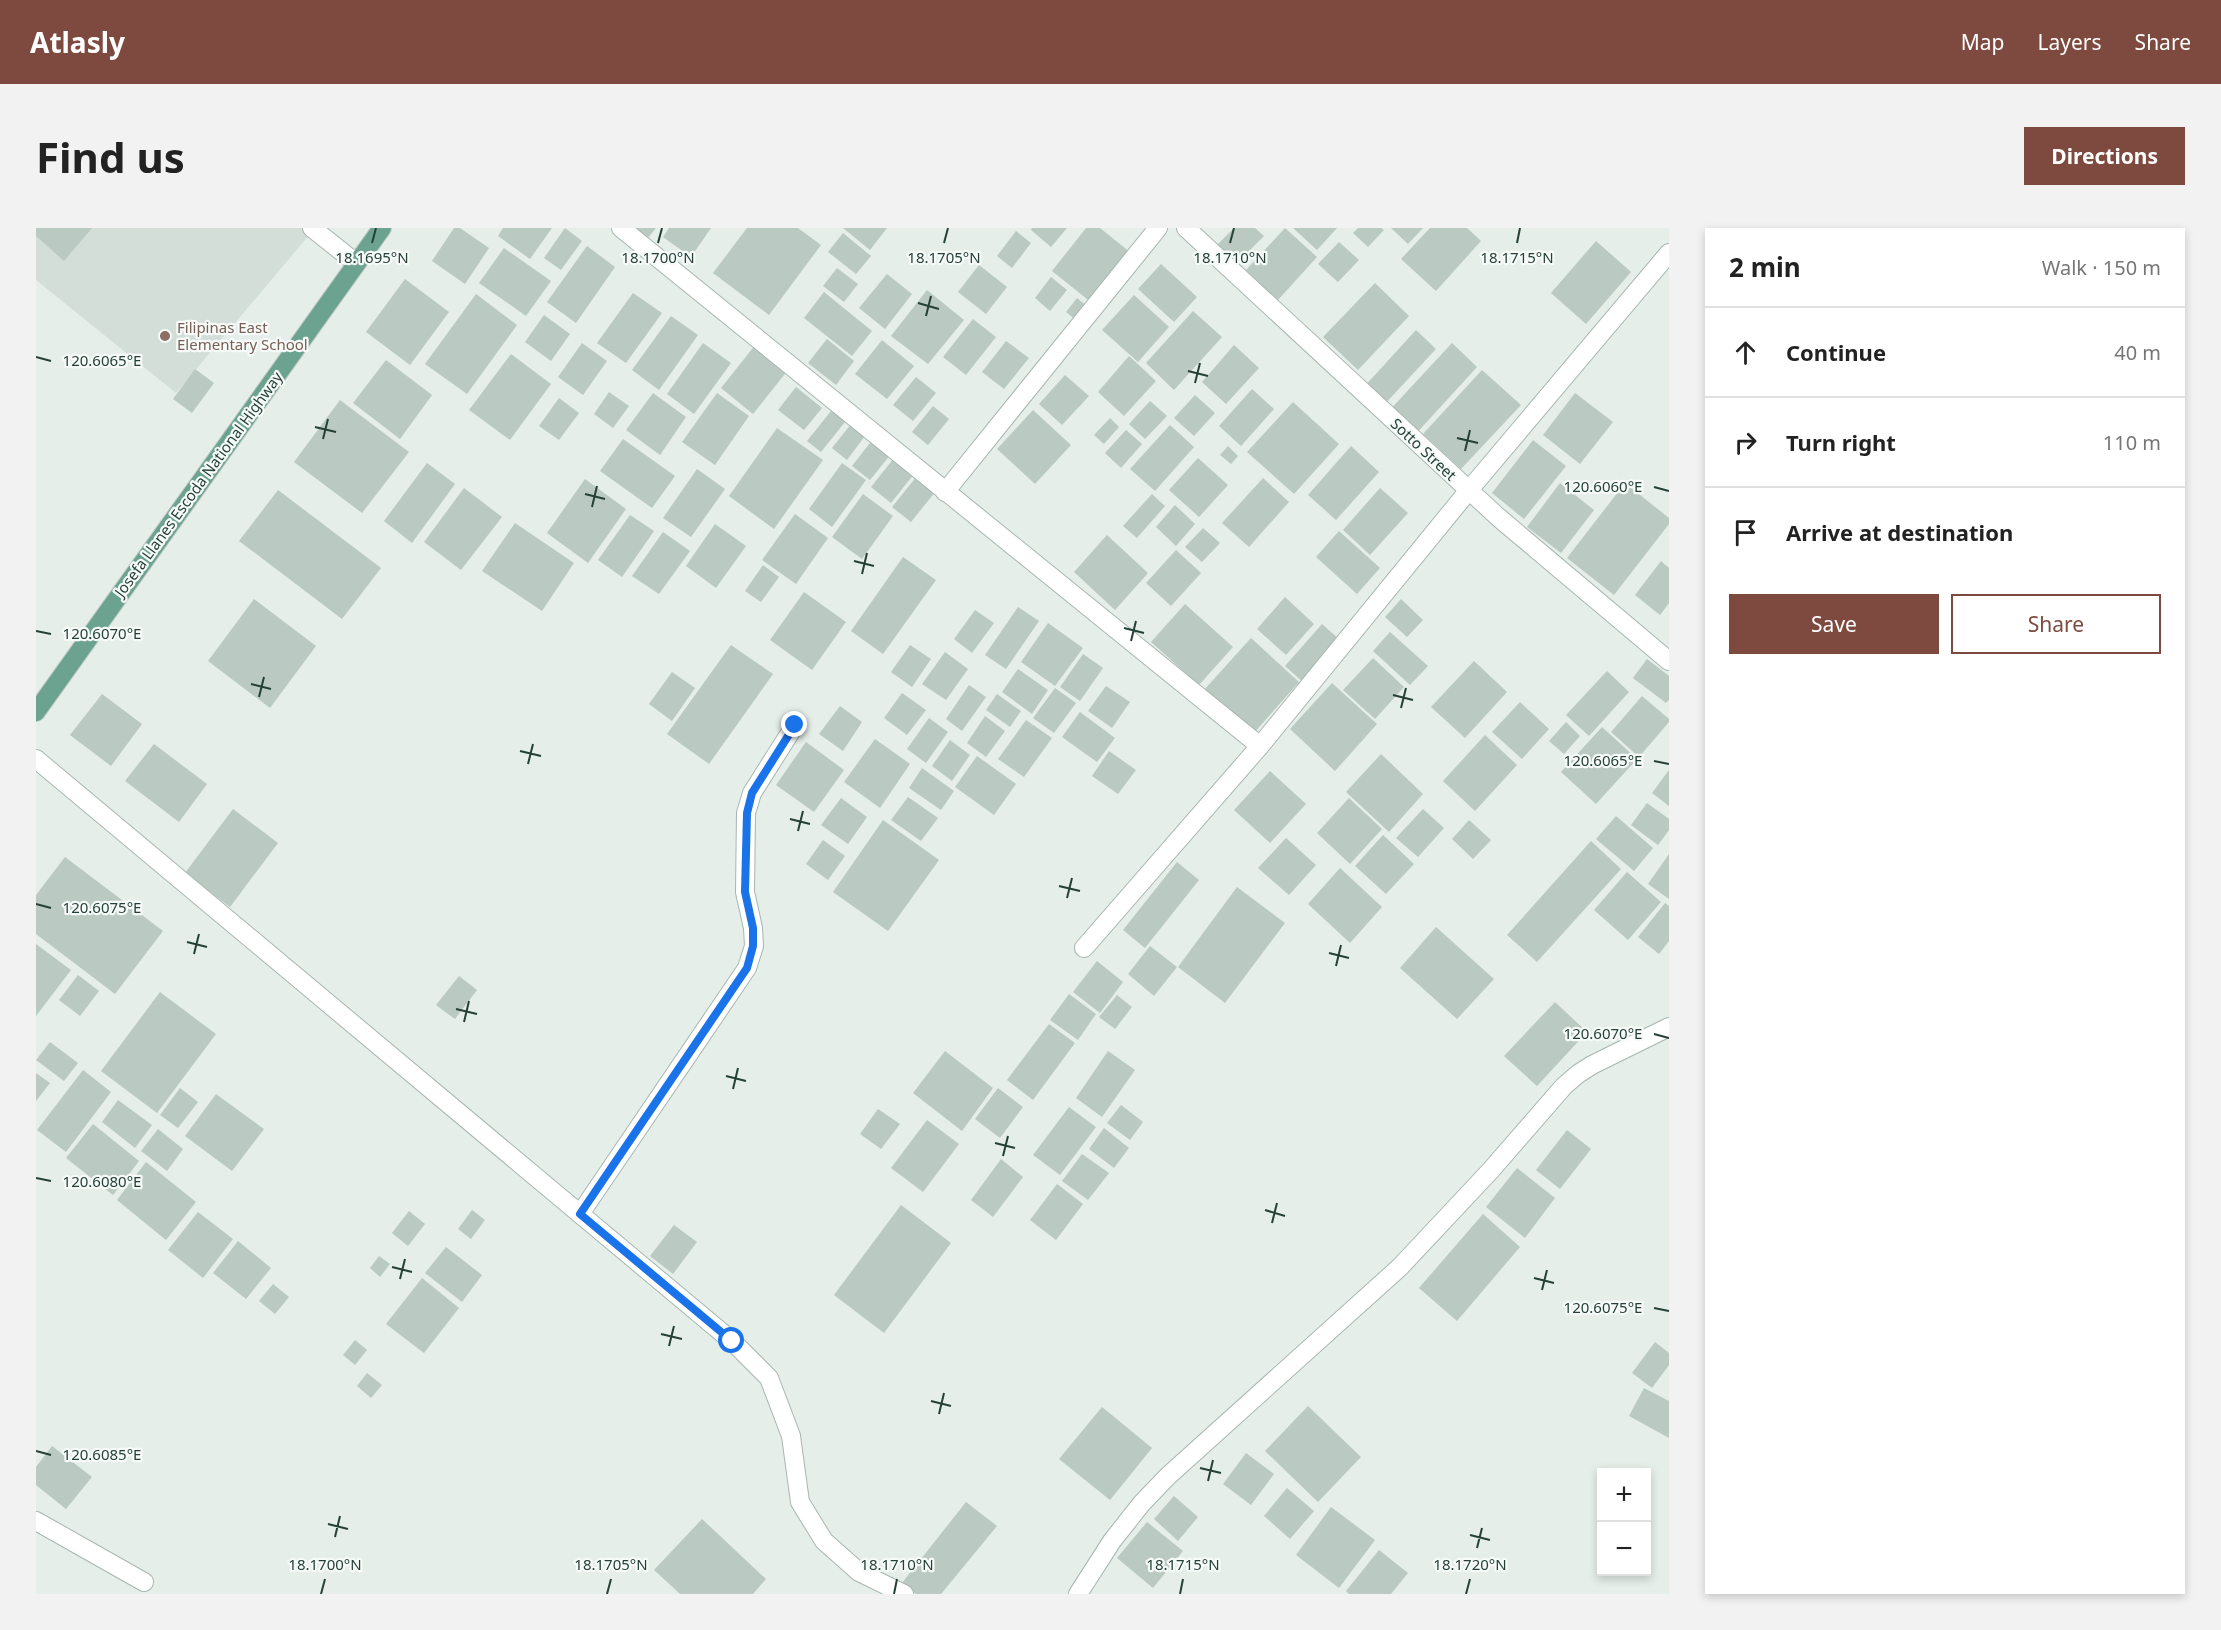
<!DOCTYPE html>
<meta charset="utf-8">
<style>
:root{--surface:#fff;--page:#f2f2f2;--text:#222;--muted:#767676;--line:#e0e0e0;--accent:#7e4a3f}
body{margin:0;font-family:"Noto Sans",sans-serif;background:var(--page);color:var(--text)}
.controls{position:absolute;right:18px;bottom:18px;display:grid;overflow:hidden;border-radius:0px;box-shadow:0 3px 9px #0003}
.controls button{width:54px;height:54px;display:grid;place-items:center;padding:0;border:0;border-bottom:2px solid var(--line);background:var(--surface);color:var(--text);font:30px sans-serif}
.stop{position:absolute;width:18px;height:18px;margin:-14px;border:4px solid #1a73e8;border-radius:50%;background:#fff}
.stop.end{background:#1a73e8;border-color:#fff;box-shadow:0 2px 6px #0008}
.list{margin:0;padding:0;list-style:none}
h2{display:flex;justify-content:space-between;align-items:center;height:78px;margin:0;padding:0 24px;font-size:26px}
h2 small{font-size:20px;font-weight:400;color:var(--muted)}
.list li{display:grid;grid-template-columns:39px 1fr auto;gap:18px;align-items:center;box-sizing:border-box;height:90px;padding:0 24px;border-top:2px solid var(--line)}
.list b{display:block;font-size:22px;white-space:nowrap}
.list em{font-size:20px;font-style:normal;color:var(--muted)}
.actions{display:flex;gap:12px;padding:18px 24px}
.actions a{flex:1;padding:14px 0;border:2px solid var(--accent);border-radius:0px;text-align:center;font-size:21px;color:var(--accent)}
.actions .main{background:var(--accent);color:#fff}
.icon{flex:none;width:33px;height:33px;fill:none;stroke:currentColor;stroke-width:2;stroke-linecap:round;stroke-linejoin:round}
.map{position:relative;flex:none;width:1633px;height:1366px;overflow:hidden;border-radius:0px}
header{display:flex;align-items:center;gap:36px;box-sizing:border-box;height:84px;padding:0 30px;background:var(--accent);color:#fff}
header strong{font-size:28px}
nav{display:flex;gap:33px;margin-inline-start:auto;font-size:21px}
.intro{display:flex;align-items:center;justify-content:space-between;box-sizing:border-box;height:144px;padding:0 36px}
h1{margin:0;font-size:42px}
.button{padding:15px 27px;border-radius:0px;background:var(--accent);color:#fff;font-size:21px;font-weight:700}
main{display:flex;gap:36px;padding:0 36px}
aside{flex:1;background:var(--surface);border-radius:0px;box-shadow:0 3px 9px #0003}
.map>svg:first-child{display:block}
</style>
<header>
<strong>Atlasly</strong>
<nav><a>Map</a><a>Layers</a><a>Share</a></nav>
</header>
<div class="intro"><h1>Find us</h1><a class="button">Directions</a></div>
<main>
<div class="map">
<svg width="1633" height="1366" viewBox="0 0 1633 1366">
<rect width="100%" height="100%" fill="#e5eee9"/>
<path fill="#d3ded8" d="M0,0H279L140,165L0,52Z"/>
<g fill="#bac9c2">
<path d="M0,0H56L28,33L0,8Z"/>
<path d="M418,0H424L453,20L429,56L396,33Z"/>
<path d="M467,0H516L494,31L462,8Z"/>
<path d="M529,0L546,13L525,42L508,30Z"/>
<path d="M599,0H620L612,10Z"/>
<path d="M633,0H675L655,29L627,9Z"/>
<path d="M711,0H762L785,17L733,87L677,45Z"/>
<path d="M807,0H851L834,22Z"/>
<path d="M996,0H1031L1015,19L995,2Z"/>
<path d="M1050,0H1064L1095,25L1056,75L1016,43Z"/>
<path d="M1198,0H1219L1228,8L1199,37L1180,18Z"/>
<path d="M1249,0L1281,29L1242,72L1210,42Z"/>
<path d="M1257,0H1301L1281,22Z"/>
<path d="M1322,0H1345L1348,2L1332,19L1317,5Z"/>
<path d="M1355,0H1387L1372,16Z"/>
<path d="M1394,0H1431L1445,13L1400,63L1365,31Z"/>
<path d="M980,3L995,15L976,40L961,28Z"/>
<path d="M807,5L835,28L820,46L792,24Z"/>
<path d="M1560,13L1595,44L1550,96L1515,65Z"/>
<path d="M1303,14L1323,32L1302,54L1282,36Z"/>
<path d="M551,18L579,39L540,95L511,74Z"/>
<path d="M468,20L515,53L490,88L443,55Z"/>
<path d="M1125,36L1161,69L1138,94L1102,61Z"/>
<path d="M943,37L971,59L950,86L922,64Z"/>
<path d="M801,40L822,56L808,74L787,58Z"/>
<path d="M851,46L876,66L849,101L823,80Z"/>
<path d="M1015,49L1031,62L1014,83L999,70Z"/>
<path d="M369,51L413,84L374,137L330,104Z"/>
<path d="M1339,55L1373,88L1322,142L1287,109Z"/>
<path d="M891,62L928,92L892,136L855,108Z"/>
<path d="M788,64L836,103L816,128L768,90Z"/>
<path d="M597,65L626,85L590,135L561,115Z"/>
<path d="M440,66L481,97L431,166L389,136Z"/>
<path d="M1098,67L1133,99L1102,134L1066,102Z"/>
<path d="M1041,70L1052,79L1041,93L1030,84Z"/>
<path d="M1157,83L1186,109L1138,162L1110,135Z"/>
<path d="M508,87L534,106L515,133L489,114Z"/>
<path d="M635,88L662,107L623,162L596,142Z"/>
<path d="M937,91L960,109L930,147L907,129Z"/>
<path d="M1380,102L1400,121L1346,179L1327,160Z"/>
<path d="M791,111L818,133L800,157L772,135Z"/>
<path d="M846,112L878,138L851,171L819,146Z"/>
<path d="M970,113L993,130L968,161L946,144Z"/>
<path d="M546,115L571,133L547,167L522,149Z"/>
<path d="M667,115L695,135L658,186L631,166Z"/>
<path d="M1416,115L1441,139L1377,209L1351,185Z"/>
<path d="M720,116L752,142L717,186L685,160Z"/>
<path d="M1198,117L1223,140L1190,176L1166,154Z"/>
<path d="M475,126L515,156L474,212L433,182Z"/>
<path d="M1093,128L1120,153L1088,188L1062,164Z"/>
<path d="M350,132L396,167L364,211L317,175Z"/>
<path d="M159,141L178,155L156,185L137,171Z"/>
<path d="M1446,142L1485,177L1425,241L1387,206Z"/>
<path d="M1029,147L1053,168L1026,197L1003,176Z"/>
<path d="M880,149L900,165L877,193L857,177Z"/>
<path d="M760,159L786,180L768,202L742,182Z"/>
<path d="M1216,161L1238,181L1205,218L1183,198Z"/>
<path d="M573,164L593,178L577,200L558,186Z"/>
<path d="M617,165L650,189L624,227L590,202Z"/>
<path d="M681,165L713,188L679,237L646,214Z"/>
<path d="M1539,165L1577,194L1544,236L1507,207Z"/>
<path d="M1159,167L1179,185L1158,208L1138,190Z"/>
<path d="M523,170L543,185L523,212L503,198Z"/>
<path d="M304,172L373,224L326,285L258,234Z"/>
<path d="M1114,173L1131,188L1109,211L1093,196Z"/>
<path d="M1257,174L1303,216L1258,266L1211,224Z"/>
<path d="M799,178L813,189L785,224L771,213Z"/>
<path d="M897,178L913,191L892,217L876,204Z"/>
<path d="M997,182L1035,217L999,256L961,221Z"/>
<path d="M1074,190L1083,199L1068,216L1058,207Z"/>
<path d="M815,196L829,208L811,232L796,220Z"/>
<path d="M1134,197L1158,219L1119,263L1094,241Z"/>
<path d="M741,200L787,232L738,301L693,268Z"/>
<path d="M1090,202L1106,216L1085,240L1069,225Z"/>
<path d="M587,211L639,248L616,280L564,243Z"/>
<path d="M837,211L855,226L834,252L816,238Z"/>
<path d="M1497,212L1530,238L1488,291L1456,265Z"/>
<path d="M1192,218L1202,228L1195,236L1184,227Z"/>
<path d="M1315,218L1343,244L1300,292L1272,267Z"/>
<path d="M858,230L878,246L855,275L835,259Z"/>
<path d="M1162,230L1192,257L1163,289L1133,262Z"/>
<path d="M391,235L419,256L376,315L348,293Z"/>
<path d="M806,235L830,252L796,299L773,281Z"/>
<path d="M661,241L689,261L655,309L627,290Z"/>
<path d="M881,248L900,263L875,294L856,279Z"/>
<path d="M1227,250L1253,274L1213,319L1186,295Z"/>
<path d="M549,251L590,281L552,335L511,305Z"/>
<path d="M1524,255L1558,282L1525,325L1491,299Z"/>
<path d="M1589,255L1633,290V296L1578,367L1531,330Z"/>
<path d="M428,260L466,289L425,342L388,314Z"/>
<path d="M1344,260L1372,285L1334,327L1307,302Z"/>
<path d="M242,262L345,340L306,391L203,313Z"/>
<path d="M827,266L857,288L826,331L796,309Z"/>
<path d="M1116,266L1129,278L1101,310L1087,298Z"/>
<path d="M1139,277L1159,296L1140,318L1120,299Z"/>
<path d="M759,286L792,310L760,356L726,332Z"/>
<path d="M594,287L618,303L586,349L562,332Z"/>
<path d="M479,295L538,335L506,383L446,343Z"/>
<path d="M679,296L710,318L680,360L650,338Z"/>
<path d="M1167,300L1184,315L1166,334L1149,319Z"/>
<path d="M1303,303L1344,340L1321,366L1280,329Z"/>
<path d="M627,304L654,323L623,366L596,348Z"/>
<path d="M1071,307L1112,345L1079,382L1038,344Z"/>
<path d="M1140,322L1165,345L1135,378L1110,355Z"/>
<path d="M867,329L900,352L847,426L815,403Z"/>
<path d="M1625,333L1633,340V375L1624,387L1599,367Z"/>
<path d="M727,337L743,349L725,374L709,363Z"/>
<path d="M768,364L810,394L776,442L734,412Z"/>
<path d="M1249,369L1278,396L1250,427L1221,401Z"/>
<path d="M218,371L280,418L234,480L172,433Z"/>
<path d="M1365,371L1387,392L1371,409L1349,389Z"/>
<path d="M1149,376L1197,419L1163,457L1115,414Z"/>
<path d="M982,379L1003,393L970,441L949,427Z"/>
<path d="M939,382L958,395L936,425L918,411Z"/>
<path d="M1012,395L1047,420L1019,458L985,434Z"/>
<path d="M1286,396L1305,413L1268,455L1249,438Z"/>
<path d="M1354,404L1392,438L1374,457L1337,423Z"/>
<path d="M1215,410L1263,454L1217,506L1168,462Z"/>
<path d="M695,417L737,446L673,536L631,506Z"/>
<path d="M874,417L895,431L876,459L855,444Z"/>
<path d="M909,424L932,441L910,472L886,456Z"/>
<path d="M1047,426L1067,440L1044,473L1024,459Z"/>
<path d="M1337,430L1368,459L1339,491L1307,462Z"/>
<path d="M1611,431L1633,448V472L1630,475L1597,450Z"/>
<path d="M1438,433L1471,464L1429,510L1395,479Z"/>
<path d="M982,441L1012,462L996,486L966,464Z"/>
<path d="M1571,443L1593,464L1553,508L1530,487Z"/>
<path d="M636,444L659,460L636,493L613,476Z"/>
<path d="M1296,455L1341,496L1299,543L1254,501Z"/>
<path d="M933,457L950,469L926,503L910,491Z"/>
<path d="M1070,458L1094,474L1076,500L1052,483Z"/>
<path d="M1019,460L1040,475L1018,505L997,490Z"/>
<path d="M866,465L890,482L871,507L848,490Z"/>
<path d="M66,466L106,496L75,538L34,507Z"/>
<path d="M961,466L985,483L974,499L950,482Z"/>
<path d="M1606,468L1633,491V494L1603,529L1575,504Z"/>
<path d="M1484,474L1513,501L1486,531L1456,504Z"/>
<path d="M804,478L826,494L807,523L783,506Z"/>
<path d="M1044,484L1079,510L1061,534L1026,509Z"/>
<path d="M949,488L969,503L950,529L931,515Z"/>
<path d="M893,490L912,504L890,535L871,521Z"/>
<path d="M990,492L1016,510L988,549L962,531Z"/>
<path d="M1530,494L1544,508L1528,526L1513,513Z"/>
<path d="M1566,499L1601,531L1560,576L1525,544Z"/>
<path d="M1449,507L1481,537L1439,583L1407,553Z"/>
<path d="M839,511L874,536L844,580L808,554Z"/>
<path d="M914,512L934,527L916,553L896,538Z"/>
<path d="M770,514L808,542L778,584L740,557Z"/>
<path d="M118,516L171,556L143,594L89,553Z"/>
<path d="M1073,523L1100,542L1082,566L1056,548Z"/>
<path d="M1345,526L1387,566L1353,604L1310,564Z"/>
<path d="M941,528L980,556L958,587L919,559Z"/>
<path d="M886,540L918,563L905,582L873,560Z"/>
<path d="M1633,542V578L1616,565Z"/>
<path d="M1234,543L1270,576L1234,615L1198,582Z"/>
<path d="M872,569L902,590L885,613L855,592Z"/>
<path d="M805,570L831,589L812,616L785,597Z"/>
<path d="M1313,570L1346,601L1314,636L1281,605Z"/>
<path d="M1611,575L1633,591V602L1622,617L1595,597Z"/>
<path d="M197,581L242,615L194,679L149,645Z"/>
<path d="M1387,581L1408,600L1382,629L1360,610Z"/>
<path d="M1580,588L1617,620L1598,643L1560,611Z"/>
<path d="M847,592L903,632L852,703L797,664Z"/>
<path d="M1433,592L1455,612L1437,631L1416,611Z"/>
<path d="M1347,607L1378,636L1350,666L1319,638Z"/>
<path d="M1250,610L1280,637L1253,667L1222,640Z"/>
<path d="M787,612L809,628L792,652L770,636Z"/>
<path d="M1555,613L1585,641L1501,734L1471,707Z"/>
<path d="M1633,626V671L1612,656Z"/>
<path d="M29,629L127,703L79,766L0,706V667Z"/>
<path d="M1141,634L1163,652L1109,720L1087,702Z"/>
<path d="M1304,640L1346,679L1314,715L1272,676Z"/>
<path d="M1591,644L1625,674L1592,712L1558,682Z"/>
<path d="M1201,659L1249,695L1189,775L1142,739Z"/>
<path d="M1629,675L1633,678V713L1623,726L1602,709Z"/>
<path d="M1400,699L1458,751L1421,791L1364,740Z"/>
<path d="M0,716L35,742L0,788Z"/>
<path d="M1114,718L1141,739L1118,768L1092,746Z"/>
<path d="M1061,733L1087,754L1064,785L1037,764Z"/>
<path d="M42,747L63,763L44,788L23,772Z"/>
<path d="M423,748L441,762L419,791L400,777Z"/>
<path d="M124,764L180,806L121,885L65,843Z"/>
<path d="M1033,766L1060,786L1042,812L1014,792Z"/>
<path d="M1081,767L1096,779L1079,801L1063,789Z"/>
<path d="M1519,774L1551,804L1501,858L1468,828Z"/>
<path d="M1013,796L1039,815L997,872L971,852Z"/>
<path d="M14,814L42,835L28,853L0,832Z"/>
<path d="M909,823L957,860L926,903L877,865Z"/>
<path d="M1072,823L1099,842L1066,889L1040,870Z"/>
<path d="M47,842L75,864L30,924L1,902Z"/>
<path d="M0,845L14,855L0,873Z"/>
<path d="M144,860L162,874L142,900L124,887Z"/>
<path d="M962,860L987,879L964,910L939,891Z"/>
<path d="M180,866L228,901L196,943L149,908Z"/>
<path d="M82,872L116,897L99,920L66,894Z"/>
<path d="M1085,877L1107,894L1094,912L1071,895Z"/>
<path d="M1033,879L1060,899L1024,947L997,927Z"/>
<path d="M842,881L864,896L845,921L824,906Z"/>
<path d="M891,892L923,916L887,964L855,940Z"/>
<path d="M57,896L103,933L77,967L30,930Z"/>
<path d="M1068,900L1093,920L1078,940L1053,921Z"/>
<path d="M122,901L147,921L131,943L105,923Z"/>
<path d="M1531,902L1555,921L1524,961L1500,942Z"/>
<path d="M1046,926L1073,945L1052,972L1026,953Z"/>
<path d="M965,931L987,949L957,989L935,972Z"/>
<path d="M110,934L160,974L130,1012L81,972Z"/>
<path d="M1481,940L1519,970L1489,1010L1450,979Z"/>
<path d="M1021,956L1047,976L1020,1012L994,992Z"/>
<path d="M865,977L915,1015L848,1105L798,1067Z"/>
<path d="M436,982L449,992L435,1011L422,1001Z"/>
<path d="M373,983L389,996L372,1018L356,1005Z"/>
<path d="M162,984L197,1011L167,1050L132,1022Z"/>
<path d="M1447,986L1484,1019L1421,1093L1383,1060Z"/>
<path d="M638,997L661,1014L637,1046L614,1028Z"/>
<path d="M202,1013L235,1040L210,1071L177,1045Z"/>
<path d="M410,1019L446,1047L426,1074L389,1045Z"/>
<path d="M343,1028L354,1036L344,1049L334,1040Z"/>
<path d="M386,1050L423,1080L388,1125L350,1096Z"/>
<path d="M237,1056L253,1069L239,1086L223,1073Z"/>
<path d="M319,1112L331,1122L319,1137L307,1127Z"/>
<path d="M1619,1114L1633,1125V1137L1616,1160L1596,1145Z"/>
<path d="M331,1145L346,1157L335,1170L321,1158Z"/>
<path d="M1608,1160L1633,1173V1210L1593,1188Z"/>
<path d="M1272,1178L1325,1229L1282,1274L1229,1223Z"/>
<path d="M1066,1179L1116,1220L1074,1272L1023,1231Z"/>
<path d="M16,1218L56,1249L30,1281L0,1257V1239Z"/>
<path d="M1210,1225L1238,1246L1215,1277L1187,1256Z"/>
<path d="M1251,1260L1278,1283L1254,1311L1228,1288Z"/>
<path d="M1138,1268L1162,1289L1142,1313L1118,1291Z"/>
<path d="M930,1274L961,1298L905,1366H880L866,1355Z"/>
<path d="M1295,1279L1339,1312L1303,1360L1260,1327Z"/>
<path d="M666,1291L730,1351L717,1366H644L618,1342Z"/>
<path d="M1111,1294L1147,1323L1117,1360L1081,1330Z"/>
<path d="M1343,1322L1372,1345L1355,1366H1313L1310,1363Z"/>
</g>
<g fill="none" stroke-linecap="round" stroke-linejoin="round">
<g stroke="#a7b6b0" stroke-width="20">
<g id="minor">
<path d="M276,0L320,35"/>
<path d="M585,0L1224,518"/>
<path d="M1150,0L1462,289L1633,433"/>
<path d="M909,264L1122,0"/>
<path d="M0,531L696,1113L733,1150L755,1208L764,1274L788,1313L823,1344L868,1366"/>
<path d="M1048,720L1224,518L1433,262L1633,25"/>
<path d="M544,986L711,740L718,718L717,700L709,664L710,585L716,565L759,497"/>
<path d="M0,1293L108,1354"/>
<path d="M1042,1366L1076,1313L1106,1275L1132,1248L1364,1039L1455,942L1528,858L1542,846L1556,837L1633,799"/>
</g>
</g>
<g stroke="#c2cac7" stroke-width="20">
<path id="major" d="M0,484L346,0"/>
</g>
<use href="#minor" stroke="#fff" stroke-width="18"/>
<use href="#major" stroke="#6ba290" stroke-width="18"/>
</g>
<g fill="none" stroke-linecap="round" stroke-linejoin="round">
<path stroke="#1a73e8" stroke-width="8" d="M696,1113L544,986L711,740L717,718V700L709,664L711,585L716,565L759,497"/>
</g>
<path fill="none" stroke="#244037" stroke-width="2" d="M336,15L340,0M622,15L626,0M908,15L912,0M1194,15L1198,0M1481,15L1484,0M882,75L903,81M890,88L895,68M0,129L15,133M1152,143L1172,148M1159,155L1164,135M279,199L300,204M1421,210L1442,215M287,211L292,191M1429,223L1434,202M1618,259L1633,263M549,266L569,271M556,279L561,258M818,333L838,338M826,346L831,325M1088,400L1108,405M0,403L15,406M1095,413L1100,393M215,456L235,461M1357,467L1377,472M223,469L228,449M1365,480L1370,460M484,523L505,528M1618,533L1633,536M492,536L497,516M754,591L774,596M762,603L767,583M1023,658L1044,663M1031,670L1036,650M0,676L15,680M151,714L171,719M1293,725L1313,730M158,726L163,706M1300,738L1305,717M420,781L441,786M428,794L433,773M1618,806L1633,810M690,848L710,853M697,861L702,840M959,915L979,920M967,928L972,908M0,950L15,953M1229,982L1249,988M1236,995L1241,975M356,1039L376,1044M1498,1050L1518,1055M364,1051L369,1031M1506,1062L1511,1042M1618,1080L1633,1083M625,1106L646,1111M633,1118L638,1098M895,1173L915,1178M903,1186L908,1165M0,1223L15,1227M1164,1240L1185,1245M1172,1253L1177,1232M292,1296L312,1301M1434,1307L1454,1312M299,1309L304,1288M1441,1320L1446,1300M285,1366L289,1351M571,1366L575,1351M858,1366L861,1351M1144,1366L1147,1351M1430,1366L1434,1351"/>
<circle fill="#8d6e63" stroke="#f6faf8" stroke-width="2" cx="129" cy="108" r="6"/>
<g text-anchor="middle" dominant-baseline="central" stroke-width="4.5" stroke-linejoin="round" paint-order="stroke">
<g font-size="15" fill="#785e54" stroke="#f6faf8" text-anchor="start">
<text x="141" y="99">Filipinas East<tspan x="141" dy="17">Elementary School</tspan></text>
</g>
<g font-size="15" fill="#244037" stroke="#f6faf8">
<text transform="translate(1388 221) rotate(43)">Sotto Street</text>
<text transform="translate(162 256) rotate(-54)">Josefa Llanes Escoda National Highway</text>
</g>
</g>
<g font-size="15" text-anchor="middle" fill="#244037" stroke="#f6faf8" stroke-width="4.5" stroke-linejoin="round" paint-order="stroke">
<text x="336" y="35">18.1695°N</text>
<text x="622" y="35">18.1700°N</text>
<text x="908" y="35">18.1705°N</text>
<text x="1194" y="35">18.1710°N</text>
<text x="1481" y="35">18.1715°N</text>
<text x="66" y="138">120.6065°E</text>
<text x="1567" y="264">120.6060°E</text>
<text x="66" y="411">120.6070°E</text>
<text x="1567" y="538">120.6065°E</text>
<text x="66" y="685">120.6075°E</text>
<text x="1567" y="811">120.6070°E</text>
<text x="66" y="959">120.6080°E</text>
<text x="1567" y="1085">120.6075°E</text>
<text x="66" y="1232">120.6085°E</text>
<text x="289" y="1342">18.1700°N</text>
<text x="575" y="1342">18.1705°N</text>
<text x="861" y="1342">18.1710°N</text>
<text x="1147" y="1342">18.1715°N</text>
<text x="1434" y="1342">18.1720°N</text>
</g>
</svg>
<div class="controls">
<button>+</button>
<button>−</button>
</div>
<div class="stop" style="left:696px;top:1113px"></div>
<div class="stop end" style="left:759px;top:497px"></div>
</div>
<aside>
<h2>2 min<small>Walk · 150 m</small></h2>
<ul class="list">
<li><svg class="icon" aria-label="ahead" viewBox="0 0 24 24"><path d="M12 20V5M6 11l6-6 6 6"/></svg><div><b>Continue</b></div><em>40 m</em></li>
<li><svg class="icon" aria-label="right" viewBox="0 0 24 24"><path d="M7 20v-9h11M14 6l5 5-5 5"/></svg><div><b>Turn right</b></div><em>110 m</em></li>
<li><svg class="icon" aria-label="arrive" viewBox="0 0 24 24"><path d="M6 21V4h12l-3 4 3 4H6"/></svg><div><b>Arrive at destination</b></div></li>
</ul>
<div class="actions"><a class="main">Save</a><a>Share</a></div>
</aside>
</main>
